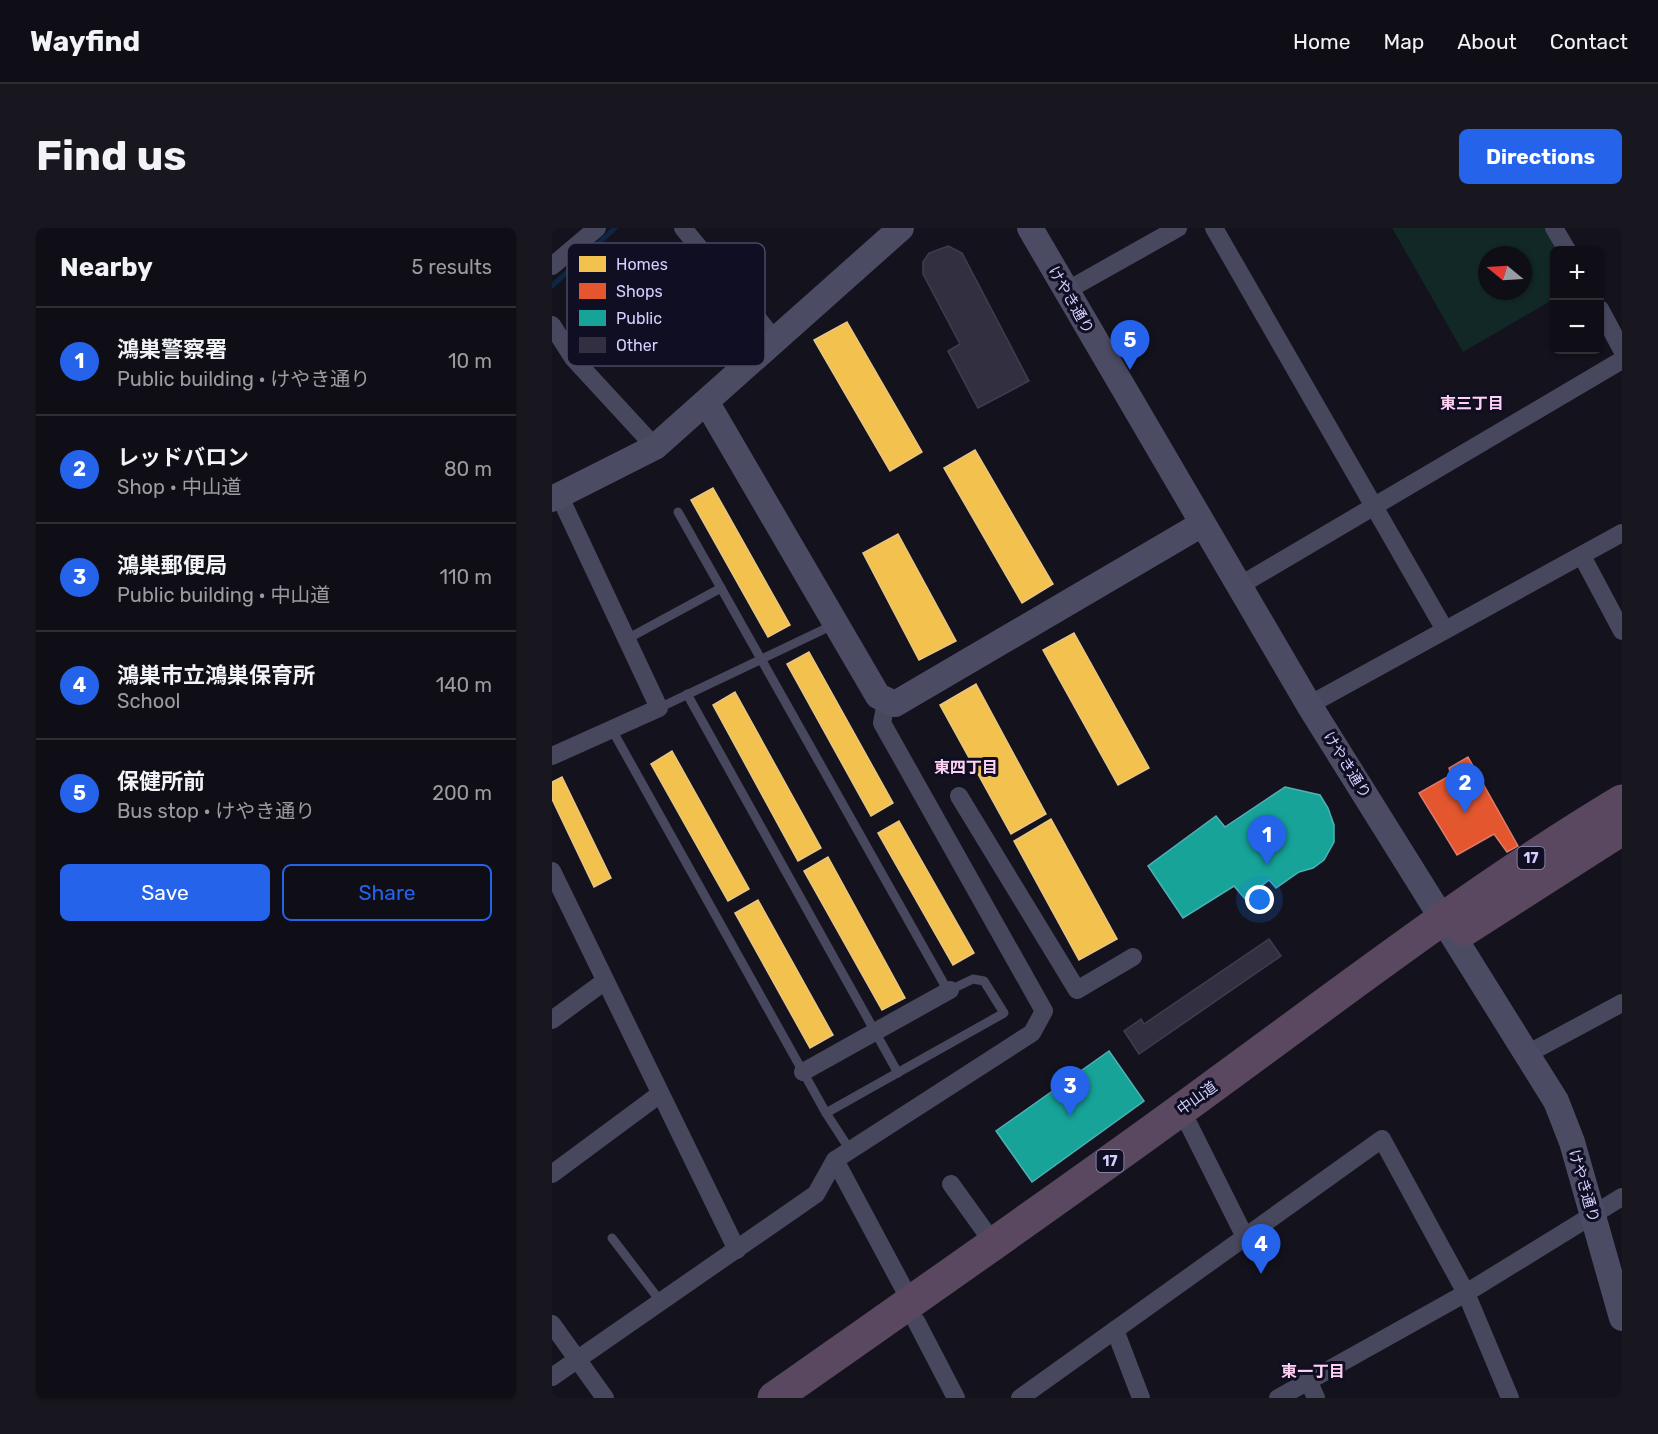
<!DOCTYPE html>
<meta charset="utf-8">
<style>
:root{--surface:#0f0e16;--page:#18171f;--text:#f1f3f6;--muted:#9b9ca1;--line:#2f2e35;--accent:#2563eb}
body{margin:0;font-family:Rubik,"Noto Sans JP",sans-serif;background:var(--page);color:var(--text)}
.controls{position:absolute;right:18px;top:18px;display:grid;overflow:hidden;border-radius:9px;box-shadow:0 2px 4px #0004}
.controls button{width:54px;height:54px;display:grid;place-items:center;padding:0;border:0;border-bottom:2px solid var(--line);background:var(--surface);color:var(--text);font:30px sans-serif}
.compass{position:absolute;left:926px;top:18px;width:54px;height:54px;border-radius:50%;background:var(--surface);box-shadow:0 2px 4px #0004;rotate:288deg}
.you{position:absolute;left:708px;top:672px;width:21px;height:21px;margin:-15px;border:4px solid #fff;border-radius:50%;background:#1a73e8;box-shadow:0 0 0 9px #1a73e833}
.badge{display:grid;place-items:center;width:39px;height:39px;border-radius:50%;background:var(--accent);color:#fff;font-size:20px;font-weight:700}
.pin{position:absolute;translate:-50% -50px;filter:drop-shadow(0 2px 3px #0008)}
.pin::after{content:'';position:absolute;top:32px;width:21px;height:18px;background:inherit;clip-path:polygon(0 0,100% 0,50% 100%)}
.list{margin:0;padding:0;list-style:none}
h2{display:flex;justify-content:space-between;align-items:center;height:78px;margin:0;padding:0 24px;font-size:26px}
h2 small{font-size:20px;font-weight:400;color:var(--muted)}
.list li{display:grid;grid-template-columns:39px 1fr auto;gap:18px;align-items:center;box-sizing:border-box;height:108px;padding:0 24px;border-top:2px solid var(--line)}
.list b{display:block;font-size:22px;white-space:nowrap}
.list p{margin:0;font-size:20px;white-space:nowrap;color:var(--muted)}
.list em{font-size:20px;font-style:normal;color:var(--muted)}
.actions{display:flex;gap:12px;padding:18px 24px}
.actions a{flex:1;padding:14px 0;border:2px solid var(--accent);border-radius:9px;text-align:center;font-size:21px;color:var(--accent)}
.actions .main{background:var(--accent);color:#fff}
.map{position:relative;flex:none;width:1070px;height:1170px;overflow:hidden;border-radius:9px}
header{display:flex;align-items:center;gap:36px;box-sizing:border-box;height:84px;padding:0 30px;background:var(--surface);border-bottom:2px solid var(--line)}
header strong{font-size:28px}
nav{display:flex;gap:33px;margin-inline-start:auto;font-size:21px}
.intro{display:flex;align-items:center;justify-content:space-between;box-sizing:border-box;height:144px;padding:0 36px}
h1{margin:0;font-size:42px}
.button{padding:15px 27px;border-radius:9px;background:var(--accent);color:#fff;font-size:21px;font-weight:700}
main{display:flex;gap:36px;padding:0 36px}
aside{flex:1;background:var(--surface);border-radius:9px;box-shadow:0 2px 4px #0004}
.map>svg:first-child{display:block}
</style>
<header>
<strong>Wayfind</strong>
<nav><a>Home</a><a>Map</a><a>About</a><a>Contact</a></nav>
</header>
<div class="intro"><h1>Find us</h1><a class="button">Directions</a></div>
<main>
<aside>
<h2>Nearby<small>5 results</small></h2>
<ul class="list">
<li><span class="badge">1</span><div><b>鴻巣警察署</b><p>Public building · けやき通り</p></div><em>10 m</em></li>
<li><span class="badge">2</span><div><b>レッドバロン</b><p>Shop · 中山道</p></div><em>80 m</em></li>
<li><span class="badge">3</span><div><b>鴻巣郵便局</b><p>Public building · 中山道</p></div><em>110 m</em></li>
<li><span class="badge">4</span><div><b>鴻巣市立鴻巣保育所</b><p>School</p></div><em>140 m</em></li>
<li><span class="badge">5</span><div><b>保健所前</b><p>Bus stop · けやき通り</p></div><em>200 m</em></li>
</ul>
<div class="actions"><a class="main">Save</a><a>Share</a></div>
</aside>
<div class="map">
<svg width="1070" height="1170" viewBox="0 0 1070 1170">
<rect width="100%" height="100%" fill="#14121d"/>
<path fill="#112827" fill-rule="evenodd" d="M840,0H995L1009,22H1002V71L911,124ZM935,27H971V63H935Z"/>
<g fill="#f2c14e" stroke="#e8c683" stroke-width="1.5">
<path d="M295,94L370,224L338,243L262,112Z"/>
<path d="M423,222L501,356L470,375L392,240Z"/>
<path d="M161,260L238,397L216,409L139,272Z"/>
<path d="M346,306L404,413L367,432L311,325Z"/>
<path d="M522,405L597,540L566,557L491,422Z"/>
<path d="M257,424L341,575L319,588L235,436Z"/>
<path d="M424,456L494,586L459,606L388,477Z"/>
<path d="M183,464L269,620L246,633L161,477Z"/>
<path d="M120,523L197,661L176,673L99,536Z"/>
<path d="M10,549L59,650L42,659L0,571V554Z"/>
<path d="M499,591L565,711L527,732L462,613Z"/>
<path d="M347,593L422,725L401,737L326,605Z"/>
<path d="M276,629L353,770L330,782L252,643Z"/>
<path d="M206,672L281,807L258,820L183,685Z"/>
</g>
<path fill="#e4572e" stroke="#de7b6c" stroke-width="1.5" d="M916,529L966,618L955,624L942,606L905,627L867,565L899,547L897,540Z"/>
<g fill="#17a398" stroke="#4fb0b7" stroke-width="1.5">
<path d="M733,559L768,567L776,580L782,597V614L772,632L761,640L747,644L724,660L717,652L693,671L682,658L631,690L596,638L664,588L673,599Z"/>
<path d="M557,823L592,873L480,954L444,903Z"/>
</g>
<g fill="none" stroke-linecap="round" stroke-linejoin="round">
<path stroke="#0e2643" stroke-width="5" d="M0,58L63,0"/>
</g>
<g fill="#323040" stroke="#3f3c51" stroke-width="1.5">
<path d="M396,18L410,25L477,153L426,180L396,123L408,116L371,46V34L377,25Z"/>
<path d="M717,711L729,728L587,826L572,803L589,791L592,796Z"/>
</g>
<g fill="none" stroke-linecap="round" stroke-linejoin="round">
<g stroke="#47485e" stroke-width="9">
<path d="M126,284L169,360"/>
<path d="M75,411L169,360L396,763L421,751L432,753L452,785L274,885L298,922"/>
<path d="M135,466L346,845"/>
<path d="M107,480L281,397"/>
<path d="M59,500L274,885"/>
<path d="M60,1010L109,1074"/>
</g>
<g stroke="#47485e" stroke-width="18">
<path d="M131,0L224,113"/>
<path d="M662,0L893,402"/>
<path d="M1002,0L1015,22"/>
<path d="M0,38L45,0"/>
<path d="M514,63L626,0"/>
<path d="M1048,81L1070,122"/>
<path d="M0,97L21,130L103,219"/>
<path d="M1030,328L1070,403"/>
<path d="M687,358L1070,132"/>
<path d="M757,477L1070,305"/>
<path d="M0,528L107,480L7,267"/>
<path d="M407,568L525,762L581,729"/>
<path d="M0,643L185,1022"/>
<path d="M0,792L53,753"/>
<path d="M977,825L1070,775"/>
<path d="M251,844L398,762"/>
<path d="M637,897L693,1009"/>
<path d="M283,932L360,1076"/>
<path d="M0,946L108,866"/>
<path d="M399,956L442,1016"/>
<path d="M364,1093L404,1170"/>
<path d="M0,1096L53,1170"/>
<path d="M563,1102L589,1170"/>
<path d="M0,1149L264,966L283,932L480,805L492,783L330,495L334,474"/>
<path d="M756,1152L764,1170"/>
<path d="M468,1170L830,911L914,1065L958,1170"/>
<path d="M726,1170L914,1065L1070,969"/>
</g>
<g stroke="#4b4c64" stroke-width="26">
<path d="M478,0L757,477L1004,873L1020,914L1070,1090"/>
<path d="M155,175L326,468L343,476L650,296"/>
<path d="M0,271L103,219L349,0"/>
</g>
<g stroke="#5a4860" stroke-width="33">
<path d="M912,702L1070,601"/>
<path d="M222,1170C367,1068 513,967 656,862C792,763 925,660 1070,573"/>
</g>
</g>
<g text-anchor="middle" dominant-baseline="central" stroke-width="6" stroke-linejoin="round" paint-order="stroke">
<g fill="#100e22" stroke="#9796bc" stroke-width="1.5">
<rect x="965.5" y="619" width="27" height="22" rx="4.5"/>
<rect x="544.5" y="922" width="27" height="22" rx="4.5"/>
</g>
<g font-size="14" font-weight="bold" fill="#d1d0fe">
<text x="979" y="630">17</text>
<text x="558" y="933">17</text>
</g>
<g font-size="15" fill="#d1d0fe" stroke="#100e22">
<text transform="translate(519 72) rotate(60)">けやき通り</text>
<text transform="translate(795 537) rotate(58)">けやき通り</text>
<text transform="translate(645 870) rotate(-36)">中山道</text>
<text transform="translate(1032 958) rotate(74)">けやき通り</text>
</g>
<g font-size="16" font-weight="bold" fill="#ffd2f2" stroke="#100e22">
<text x="920" y="175">東三丁目</text>
<text x="414" y="539">東四丁目</text>
<text x="761" y="1143">東一丁目</text>
</g>
</g>
<rect x="15" y="15" width="198" height="123" rx="9" fill="#100e22" stroke="#4a4864" stroke-width="1.5"/>
<rect x="27" y="28" width="27" height="16" fill="#f2c14e"/>
<rect x="27" y="55" width="27" height="16" fill="#e4572e"/>
<rect x="27" y="82" width="27" height="16" fill="#17a398"/>
<rect x="27" y="109" width="27" height="16" fill="#323040"/>
<g font-size="16" fill="#d1d0fe">
<text x="64" y="42">Homes</text>
<text x="64" y="69">Shops</text>
<text x="64" y="96">Public</text>
<text x="64" y="123">Other</text>
</g>
</svg>
<div class="controls">
<button>+</button>
<button>−</button>
</div>
<svg class="compass" viewBox="-18 -18 36 36"><path d="M0-13l5 13h-10z" fill="#e53935"/><path d="M0 13l5-13h-10z" fill="#9b9ca1"/></svg>
<div class="you"></div>
<div class="pin badge" style="left:715px;top:637px">1</div>
<div class="pin badge" style="left:913px;top:585px">2</div>
<div class="pin badge" style="left:518px;top:888px">3</div>
<div class="pin badge" style="left:709px;top:1046px">4</div>
<div class="pin badge" style="left:578px;top:142px">5</div>
</div>
</main>
